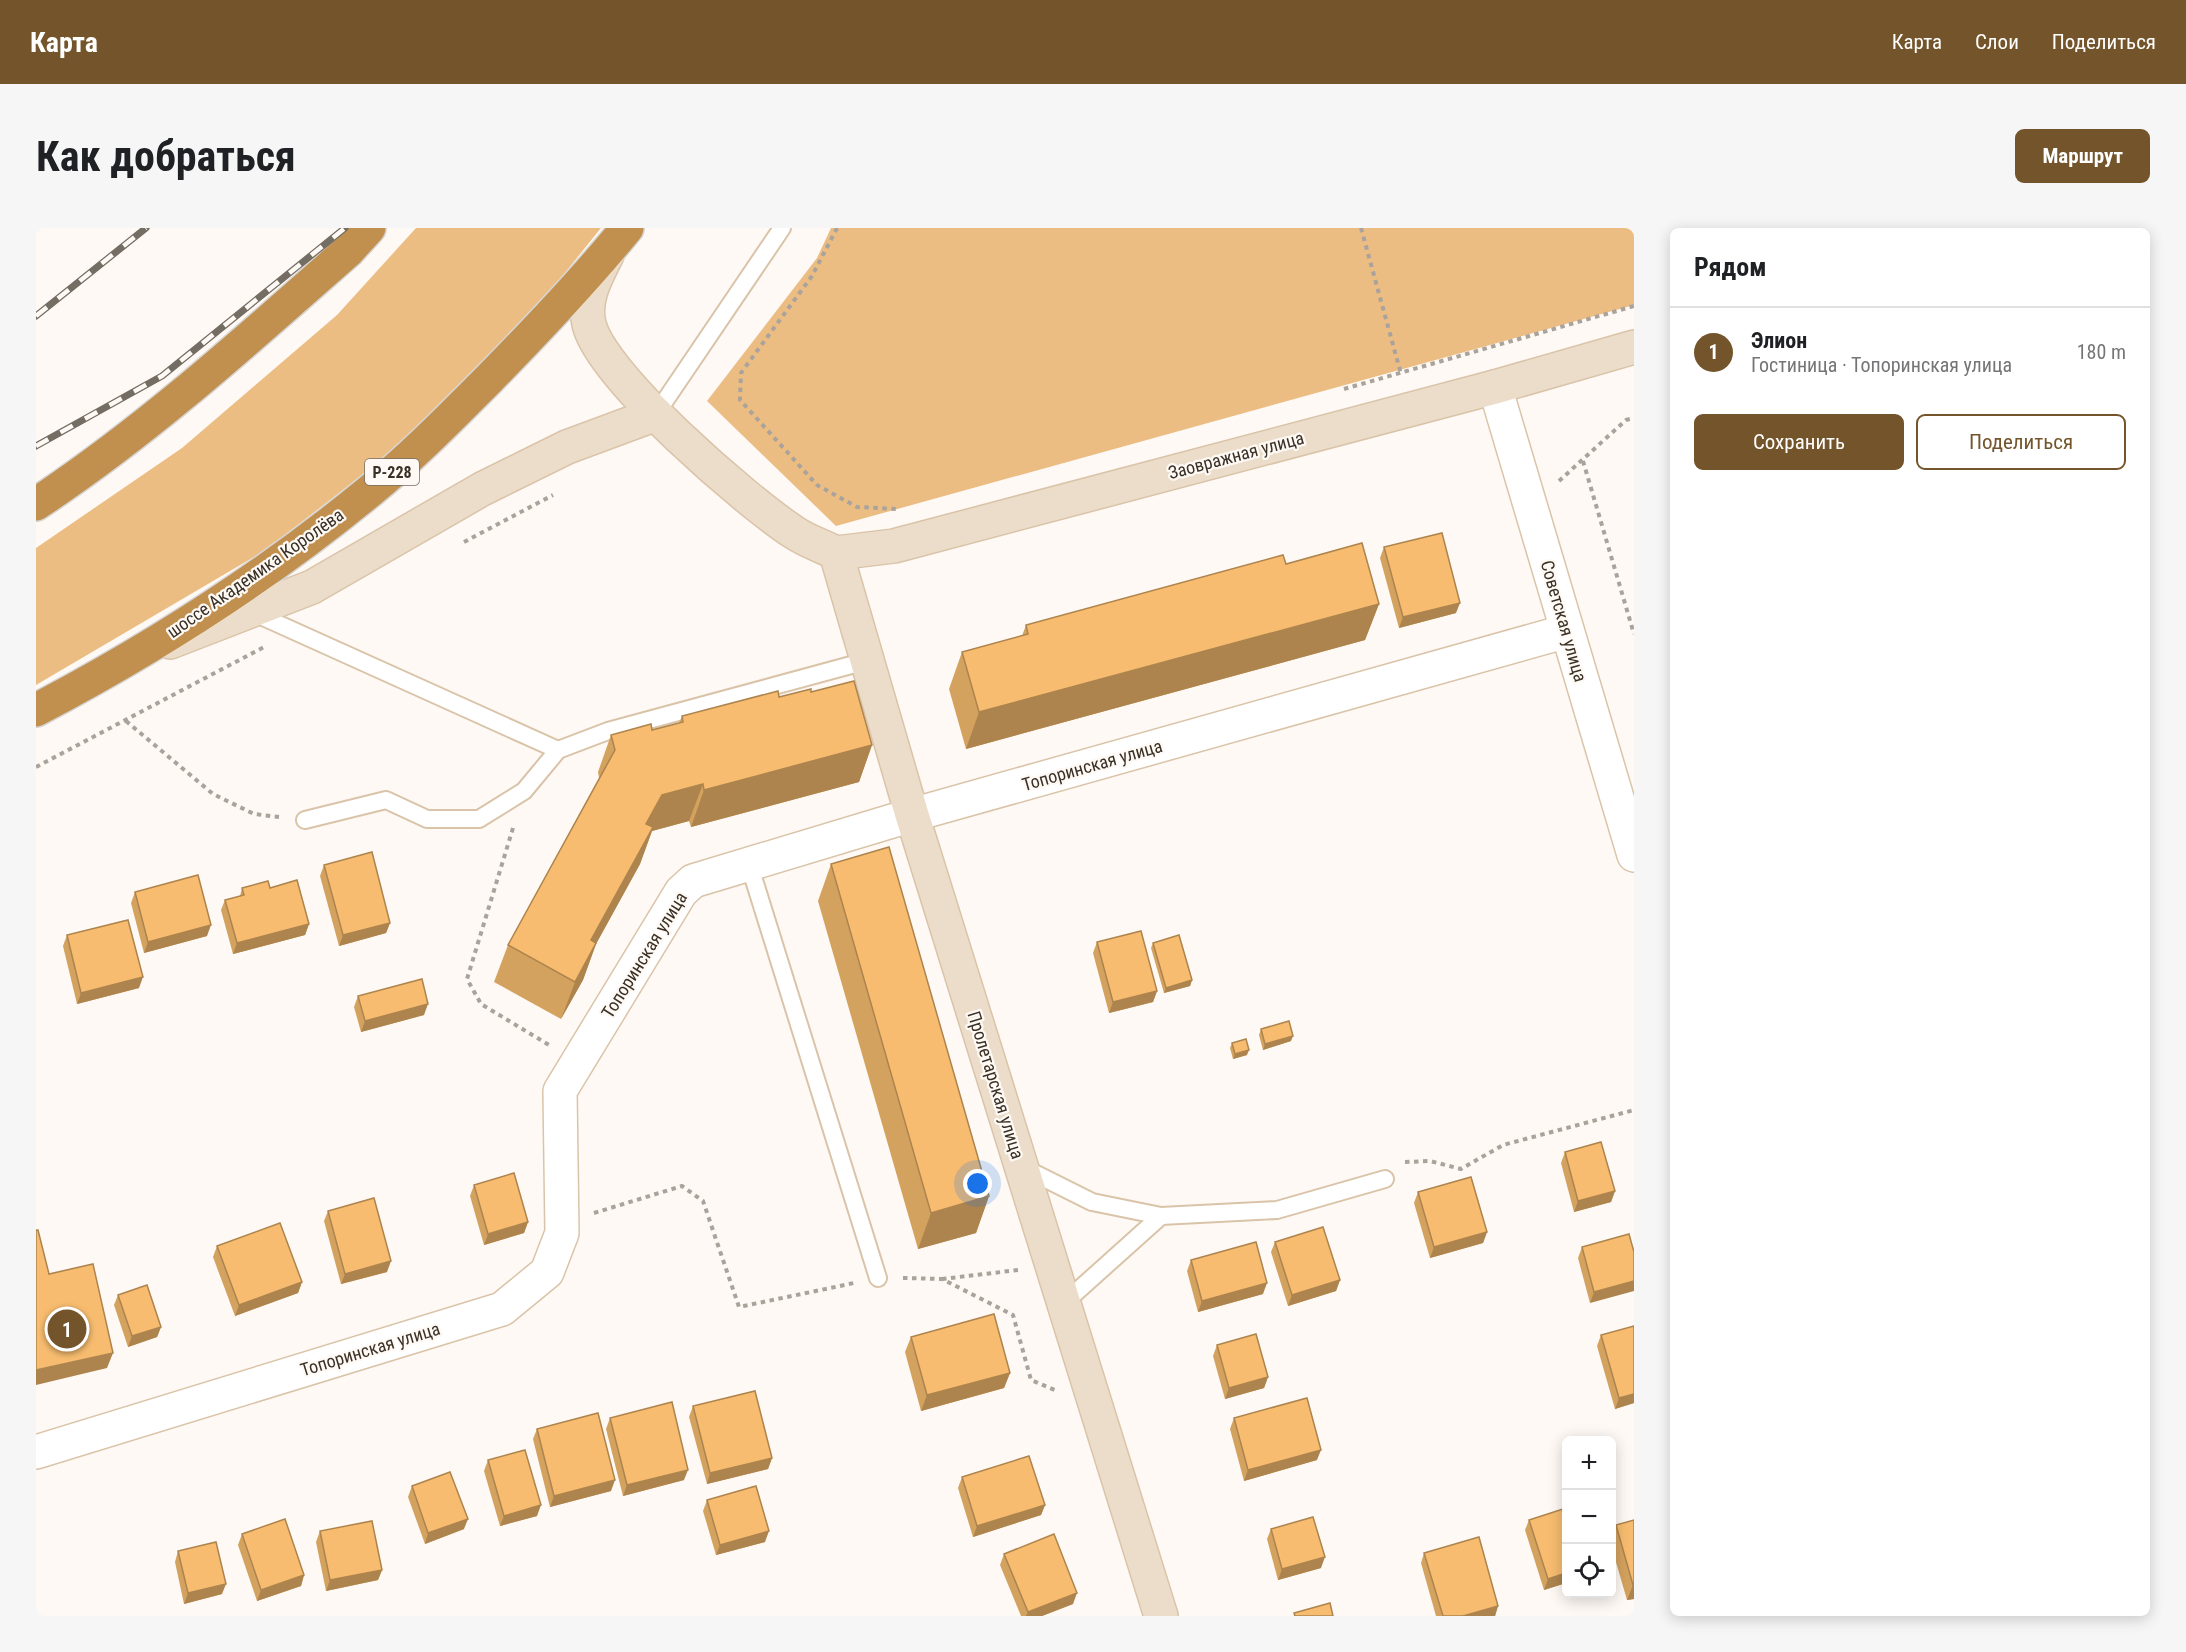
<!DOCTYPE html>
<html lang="ru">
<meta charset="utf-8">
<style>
:root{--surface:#fff;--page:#f6f6f6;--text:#202124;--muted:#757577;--line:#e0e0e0;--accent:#74542a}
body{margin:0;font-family:"Roboto Condensed",sans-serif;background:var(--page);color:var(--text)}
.controls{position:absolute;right:18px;bottom:18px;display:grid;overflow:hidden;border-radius:9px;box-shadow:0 3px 15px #0003}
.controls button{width:54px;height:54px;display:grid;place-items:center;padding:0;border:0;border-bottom:2px solid var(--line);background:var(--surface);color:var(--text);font:30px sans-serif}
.you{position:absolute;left:942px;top:956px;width:21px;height:21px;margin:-15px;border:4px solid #fff;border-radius:50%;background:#1a73e8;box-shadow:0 0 0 9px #1a73e833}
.badge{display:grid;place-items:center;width:39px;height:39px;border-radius:50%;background:var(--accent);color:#fff;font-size:20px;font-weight:700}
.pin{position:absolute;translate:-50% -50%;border:3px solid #fff;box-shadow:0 2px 6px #0006}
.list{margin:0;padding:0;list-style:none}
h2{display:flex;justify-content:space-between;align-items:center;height:78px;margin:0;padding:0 24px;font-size:26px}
h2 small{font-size:20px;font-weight:400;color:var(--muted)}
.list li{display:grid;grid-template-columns:39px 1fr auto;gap:18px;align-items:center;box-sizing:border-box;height:90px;padding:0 24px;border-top:2px solid var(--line)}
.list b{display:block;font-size:22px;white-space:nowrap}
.list p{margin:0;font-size:20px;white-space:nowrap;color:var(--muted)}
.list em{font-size:20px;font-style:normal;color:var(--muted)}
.actions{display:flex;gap:12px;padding:18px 24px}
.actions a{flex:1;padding:14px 0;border:2px solid var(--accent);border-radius:9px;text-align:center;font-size:21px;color:var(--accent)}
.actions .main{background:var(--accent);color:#fff}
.icon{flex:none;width:33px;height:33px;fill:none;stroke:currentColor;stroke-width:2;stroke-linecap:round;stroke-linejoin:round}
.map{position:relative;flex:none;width:1598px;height:1388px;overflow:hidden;border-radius:9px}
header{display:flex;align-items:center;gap:36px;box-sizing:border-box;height:84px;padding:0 30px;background:var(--accent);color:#fff}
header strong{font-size:28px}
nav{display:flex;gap:33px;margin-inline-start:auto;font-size:21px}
.intro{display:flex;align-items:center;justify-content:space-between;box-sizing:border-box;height:144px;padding:0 36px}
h1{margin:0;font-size:42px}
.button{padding:15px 27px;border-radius:9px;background:var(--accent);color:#fff;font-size:21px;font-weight:700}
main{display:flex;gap:36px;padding:0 36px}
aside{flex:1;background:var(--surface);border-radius:9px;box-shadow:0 3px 15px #0003}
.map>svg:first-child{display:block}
</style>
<header>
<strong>Карта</strong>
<nav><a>Карта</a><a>Слои</a><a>Поделиться</a></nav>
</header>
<div class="intro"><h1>Как добраться</h1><a class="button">Маршрут</a></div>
<main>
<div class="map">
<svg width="1598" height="1388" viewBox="0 0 1598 1388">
<rect width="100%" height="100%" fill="#fef9f4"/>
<g fill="#ecbd83">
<path d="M380,0H565L487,97L369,214L228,323L0,457V320L146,220L301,87Z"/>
<path d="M795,0H1598V77L800,298L671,173L781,30Z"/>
</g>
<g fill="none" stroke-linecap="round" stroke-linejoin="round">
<g stroke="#dac4a9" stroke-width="20">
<g id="lane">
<path d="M620,186L746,0"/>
<path d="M216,384L522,522"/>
<path d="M269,592L350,572L391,591H443L488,563L522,522L572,503L830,433"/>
<path d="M713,636L842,1050"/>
<path d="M986,939L1056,974L1125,988L1028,1075"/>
<path d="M1125,988L1241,982L1349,951"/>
</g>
</g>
<g stroke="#dac4a9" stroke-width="36">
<g id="street">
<path d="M1459,159L1598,627"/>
<path d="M0,1224L466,1081L511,1044L526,1005L524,863L645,664L657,653L876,587L1531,403"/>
</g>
</g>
<g stroke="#dac4a9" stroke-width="36">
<g id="secondary">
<path d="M571,27C560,49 547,71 553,96C565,148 711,274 759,305C771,313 786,318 800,325"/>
<path d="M800,325L876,587L1125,1388"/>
<path d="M800,325L858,318L1459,159L1598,119"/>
<path d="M134,414L276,359L446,261L531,219L620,186"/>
</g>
</g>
<g stroke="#d7d6d4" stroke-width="36">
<g id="highway">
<path d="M0,276C112,202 211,112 312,23L333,0"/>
<path d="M0,482C118,420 232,347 334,263C376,229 415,189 453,151C501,102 548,53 591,0"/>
</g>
</g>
<g stroke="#aaa39c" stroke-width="4" stroke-dasharray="4.5 4.5" stroke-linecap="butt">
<path d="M801,0L776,48L705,145L704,172L781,257L821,279L861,281"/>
<path d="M1325,0L1365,146"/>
<path d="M1308,161L1598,78"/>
<path d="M1547,233L1598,406"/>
<path d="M1523,253L1590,192L1598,190"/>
<path d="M428,314L517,267"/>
<path d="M90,493L177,566L218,586L243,589"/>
<path d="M0,539L230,418"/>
<path d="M477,600L431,751L445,776L513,817"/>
<path d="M1369,934L1394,933L1425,941L1467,917L1598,882"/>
<path d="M558,985L646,958L667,973L703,1079L818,1055"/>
<path d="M867,1050L906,1051L977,1087L995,1152L1021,1163"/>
<path d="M906,1051L982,1042"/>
</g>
<use href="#lane" stroke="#fff" stroke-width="16"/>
<use href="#street" stroke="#fff" stroke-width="33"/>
<use href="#secondary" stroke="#ecddca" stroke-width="33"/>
<use href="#highway" stroke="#c18f4e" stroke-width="33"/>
<g stroke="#746d64" stroke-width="7">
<g id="rail">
<path d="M0,88L110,0"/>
<path d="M0,218L126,148L309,0"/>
</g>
</g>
<use href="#rail" stroke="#fef9f4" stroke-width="4.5" stroke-dasharray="14" stroke-linecap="butt"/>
</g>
<g fill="#d4a25f">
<path d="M1348,319L1420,385L1363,400L1344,330Z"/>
<path d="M1250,336L1343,376L1329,412L930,521L913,461L926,424L986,408L990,397Z"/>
<path d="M775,464L836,517L823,554L655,599L653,593L616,603L604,636L560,716L547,752L525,791L458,754L472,717L563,550L562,544L575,507L616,502L643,495L646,488L743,469Z"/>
<path d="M795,636L953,968L940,1005L882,1021L782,673Z"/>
<path d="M288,637L354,695L350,705L303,718L284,648Z"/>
<path d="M206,660H234L273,696L269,707L197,726L185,682L189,672L204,668Z"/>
<path d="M99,664L171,708L108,725L95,675Z"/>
<path d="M31,707L103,760L41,776L27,718Z"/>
<path d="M1061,714L1121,763L1117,774L1073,785L1057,725Z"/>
<path d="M1117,715L1156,752L1154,758L1128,765L1115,720Z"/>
<path d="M322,768L388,787L325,804L318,779Z"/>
<path d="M1225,801L1255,813L1227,822L1223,807Z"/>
<path d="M1196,815L1211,827L1197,831L1194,820Z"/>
<path d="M1529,924L1579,963L1575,974L1538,984L1525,935Z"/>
<path d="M438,957L492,994L488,1005L448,1017L434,968Z"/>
<path d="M1382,964L1451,1004L1447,1015L1394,1030L1378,975Z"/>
<path d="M292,983L351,1044L305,1056L288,993Z"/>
<path d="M1239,1014L1304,1052L1300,1063L1252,1078L1235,1024Z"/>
<path d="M181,1018L266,1054L262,1065L199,1088L177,1029Z"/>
<path d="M1546,1019L1598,1024L1554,1075L1542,1030Z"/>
<path d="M1155,1032L1227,1066L1162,1084L1151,1043Z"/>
<path d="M82,1067L125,1099L121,1109L92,1119L78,1077Z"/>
<path d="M1565,1107L1598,1175L1579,1181L1561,1118Z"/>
<path d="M875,1109L974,1145L968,1160L885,1183L869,1124Z"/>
<path d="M1181,1117L1232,1149L1228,1160L1189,1171L1177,1128Z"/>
<path d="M657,1178L736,1230L732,1241L671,1256L653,1189Z"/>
<path d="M574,1190L648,1252L587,1268L570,1201Z"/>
<path d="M1198,1190L1281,1232L1208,1253L1194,1201Z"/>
<path d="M501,1201L575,1263L514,1279L497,1211Z"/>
<path d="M452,1232L501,1288L464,1298L448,1243Z"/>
<path d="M926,1249L1009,1277L1005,1287L937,1309L922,1260Z"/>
<path d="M376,1258L428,1301L389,1316L372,1269Z"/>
<path d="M671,1272L729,1314L680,1327L667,1283Z"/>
<path d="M1493,1292L1530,1355L1508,1362L1489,1302Z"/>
<path d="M1598,1292V1371L1591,1372L1575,1317V1310L1580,1297Z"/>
<path d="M1235,1301L1285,1340L1242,1352L1231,1311Z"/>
<path d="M284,1303L346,1342L342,1352L290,1363L280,1314Z"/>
<path d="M206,1306L268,1347L265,1358L221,1373L202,1317Z"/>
<path d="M142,1323L186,1366L148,1376L139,1334Z"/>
<path d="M1388,1325L1462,1378L1459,1388H1400L1385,1335Z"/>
<path d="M968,1326L1037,1376L1006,1388H985L964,1337Z"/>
</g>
<g fill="#ad844e">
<path d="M1424,375L1420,385L1363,400L1367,389Z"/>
<path d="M1343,376L1329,412L930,521L943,484Z"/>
<path d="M836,517L823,554L655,599L668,562Z"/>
<path d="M667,556L653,593L616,603L604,636L560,716L547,752L525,791L555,712L610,596L626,567Z"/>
<path d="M354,695L350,705L303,718L307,707Z"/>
<path d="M273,696L269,707L197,726L201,715Z"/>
<path d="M175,697L171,708L108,725L112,714Z"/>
<path d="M107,749L103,760L41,776L45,765Z"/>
<path d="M1156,752L1154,758L1128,765L1130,760Z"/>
<path d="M1121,763L1117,774L1073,785L1077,774Z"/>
<path d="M392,776L388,787L325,804L329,793Z"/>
<path d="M1257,808L1255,813L1227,822L1229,816Z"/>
<path d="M1213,822L1211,827L1197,831L1199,826Z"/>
<path d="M1579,963L1575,974L1538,984L1542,973Z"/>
<path d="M953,968L940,1005L882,1021L895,985Z"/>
<path d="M492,994L488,1005L448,1017L452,1006Z"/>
<path d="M1451,1004L1447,1015L1394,1030L1398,1019Z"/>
<path d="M355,1033L351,1044L305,1056L309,1046Z"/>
<path d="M1304,1052L1300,1063L1252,1078L1256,1067Z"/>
<path d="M1598,1053V1063L1554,1075L1558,1064Z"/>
<path d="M266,1054L262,1065L199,1088L203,1077Z"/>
<path d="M1231,1055L1227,1066L1162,1084L1166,1073Z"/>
<path d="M125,1099L121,1109L92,1119L96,1108Z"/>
<path d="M77,1125L71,1140L0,1157V1142Z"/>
<path d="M974,1145L968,1160L885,1183L891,1167Z"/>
<path d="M1232,1149L1228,1160L1189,1171L1193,1160Z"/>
<path d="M1598,1166V1175L1579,1181L1583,1170Z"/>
<path d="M1285,1222L1281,1232L1208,1253L1212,1242Z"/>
<path d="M736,1230L732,1241L671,1256L674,1245Z"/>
<path d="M652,1242L648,1252L587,1268L591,1257Z"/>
<path d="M579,1252L575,1263L514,1279L518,1268Z"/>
<path d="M505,1277L501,1288L464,1298L468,1288Z"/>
<path d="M1009,1277L1005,1287L937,1309L941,1298Z"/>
<path d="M432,1291L428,1301L389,1316L392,1305Z"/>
<path d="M733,1303L729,1314L680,1327L684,1317Z"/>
<path d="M1289,1329L1285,1340L1242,1352L1246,1341Z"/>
<path d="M346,1342L342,1352L290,1363L294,1352Z"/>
<path d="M1530,1345V1355L1508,1362L1512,1351Z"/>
<path d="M268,1347L265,1358L221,1373L225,1362Z"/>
<path d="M190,1356L186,1366L148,1376L152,1365Z"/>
<path d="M1598,1356V1371L1591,1372L1597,1357Z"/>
<path d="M1041,1365L1037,1376L1006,1388H990L992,1384Z"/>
<path d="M1462,1378L1459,1388H1427Z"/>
</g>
<g fill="#f7bc6f" stroke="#ad844e" stroke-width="1.5">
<path d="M1406,305L1424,375L1367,389L1348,319Z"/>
<path d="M1326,315L1343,376L943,484L926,424L992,406L990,397L1247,327L1250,336Z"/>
<path d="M818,453L836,517L668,562L667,556L626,567L610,596L617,599L555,712L560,715L539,754L472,717L579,522L575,507L615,496L616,502L647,494L646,488L742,463L743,469L775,461V464Z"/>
<path d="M853,619L953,968L895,985L795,636Z"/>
<path d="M336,624L354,695L307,707L288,637Z"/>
<path d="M162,647L175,697L112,714L99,664Z"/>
<path d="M261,652L273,696L201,715L189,672L208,667L206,660L232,653L234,660Z"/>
<path d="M92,692L107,749L45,765L31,707Z"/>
<path d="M1105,703L1121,763L1077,774L1061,714Z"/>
<path d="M1143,707L1156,752L1130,760L1117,715Z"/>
<path d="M386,751L392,776L329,793L322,768Z"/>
<path d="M1253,793L1257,808L1229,816L1225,801Z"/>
<path d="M1210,811L1213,822L1199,826L1196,815Z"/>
<path d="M1565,914L1579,963L1542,973L1529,924Z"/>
<path d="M478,945L492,994L452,1006L438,957Z"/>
<path d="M1435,949L1451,1004L1398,1019L1382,964Z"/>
<path d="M338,970L355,1033L309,1046L292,983Z"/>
<path d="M244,995L266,1054L203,1077L181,1018Z"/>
<path d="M1287,999L1304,1052L1256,1067L1239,1014Z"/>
<path d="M0,1002H2L13,1046L57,1036L77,1125L0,1142Z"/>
<path d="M1593,1006L1598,1024V1053L1558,1064L1546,1019Z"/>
<path d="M1220,1014L1231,1055L1166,1073L1155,1032Z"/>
<path d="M111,1057L125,1099L96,1108L82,1067Z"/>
<path d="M958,1086L974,1145L891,1167L875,1109Z"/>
<path d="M1598,1098V1166L1583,1170L1565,1107Z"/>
<path d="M1220,1106L1232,1149L1193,1160L1181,1117Z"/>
<path d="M719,1163L736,1230L674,1245L657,1178Z"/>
<path d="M1271,1170L1285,1222L1212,1242L1198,1190Z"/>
<path d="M636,1174L652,1242L591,1257L574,1190Z"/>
<path d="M562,1185L579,1252L518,1268L501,1201Z"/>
<path d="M489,1222L505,1277L468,1288L452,1232Z"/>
<path d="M993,1228L1009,1277L941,1298L926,1249Z"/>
<path d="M414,1244L432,1291L392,1305L376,1258Z"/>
<path d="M720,1258L733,1303L684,1317L671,1272Z"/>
<path d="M1530,1280V1345L1512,1351L1493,1292Z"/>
<path d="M1277,1289L1289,1329L1246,1341L1235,1301Z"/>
<path d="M249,1291L268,1347L225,1362L206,1306Z"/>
<path d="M1598,1292V1356L1597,1357L1580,1297Z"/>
<path d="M336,1293L346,1342L294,1352L284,1303Z"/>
<path d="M1018,1306L1041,1365L992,1384L968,1326Z"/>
<path d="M1443,1309L1462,1378L1427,1388H1407L1388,1325Z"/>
<path d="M180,1314L190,1356L152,1365L142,1323Z"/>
<path d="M1294,1375L1297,1388H1259L1258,1385Z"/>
</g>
<g text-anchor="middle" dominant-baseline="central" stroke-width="4.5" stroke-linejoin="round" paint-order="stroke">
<rect fill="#fef9f4" stroke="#746d64" stroke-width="1.5" x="329" y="231" width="54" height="26" rx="4.5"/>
<g font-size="16" font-weight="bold" fill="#393126">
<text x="356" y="244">Р-228</text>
</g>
<g font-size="18" fill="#393126" stroke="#fef9f4">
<text transform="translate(1200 227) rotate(-15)">Заовражная улица</text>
<text transform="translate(219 345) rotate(-35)">шоссе Академика Королёва</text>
<text transform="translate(1528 393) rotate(74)">Советская улица</text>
<text transform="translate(1056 537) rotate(-16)">Топоринская улица</text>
<text transform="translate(608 727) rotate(-58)">Топоринская улица</text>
<text transform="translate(960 857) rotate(73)">Пролетарская улица</text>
<text transform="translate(334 1121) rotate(-17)">Топоринская улица</text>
</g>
</g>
</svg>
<div class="controls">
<button>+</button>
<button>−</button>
<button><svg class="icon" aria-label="locate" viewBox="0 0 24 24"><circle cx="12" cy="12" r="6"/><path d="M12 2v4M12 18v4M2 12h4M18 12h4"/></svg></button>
</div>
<div class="you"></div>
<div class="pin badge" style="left:31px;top:1101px">1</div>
</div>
<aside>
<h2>Рядом<small></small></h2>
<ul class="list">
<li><span class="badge">1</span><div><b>Элион</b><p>Гостиница · Топоринская улица</p></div><em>180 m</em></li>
</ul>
<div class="actions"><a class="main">Сохранить</a><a>Поделиться</a></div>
</aside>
</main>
